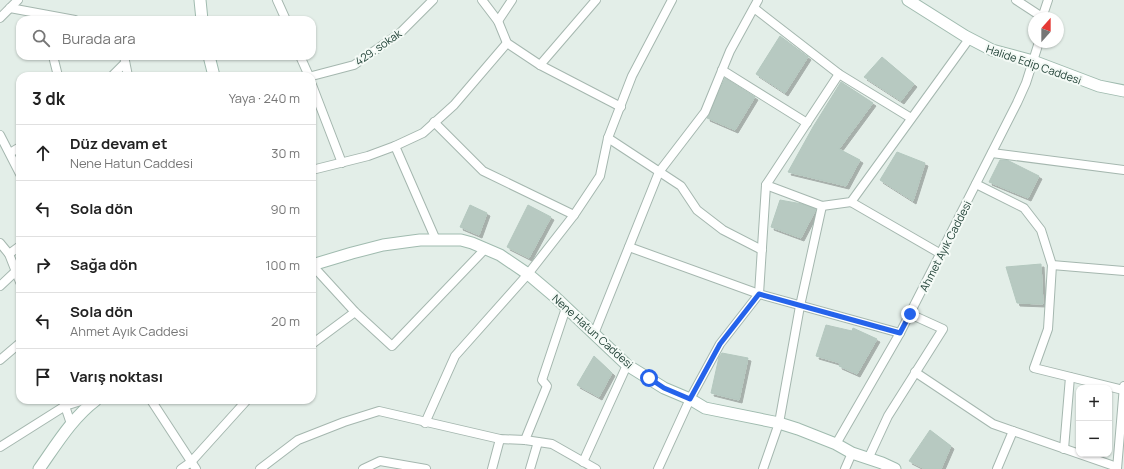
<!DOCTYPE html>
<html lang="tr">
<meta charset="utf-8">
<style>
:root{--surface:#fff;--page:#f2f2f2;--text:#222;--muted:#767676;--line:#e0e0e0}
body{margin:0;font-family:Manrope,sans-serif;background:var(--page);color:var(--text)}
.controls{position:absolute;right:12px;bottom:12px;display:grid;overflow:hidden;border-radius:8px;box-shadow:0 1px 3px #0004}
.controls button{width:36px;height:36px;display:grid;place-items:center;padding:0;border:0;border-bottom:1px solid var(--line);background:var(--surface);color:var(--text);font:20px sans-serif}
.compass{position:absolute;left:1028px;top:12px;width:36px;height:36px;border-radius:50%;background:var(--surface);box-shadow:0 1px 3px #0004;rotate:21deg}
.stop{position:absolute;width:12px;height:12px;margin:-9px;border:3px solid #2563eb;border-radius:50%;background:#fff}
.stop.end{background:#2563eb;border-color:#fff;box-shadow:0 1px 4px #0008}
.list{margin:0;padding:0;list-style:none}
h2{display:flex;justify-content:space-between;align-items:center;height:52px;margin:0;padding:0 16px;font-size:17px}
h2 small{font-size:13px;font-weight:400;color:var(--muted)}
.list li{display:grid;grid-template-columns:26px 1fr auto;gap:12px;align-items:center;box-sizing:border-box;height:56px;padding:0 16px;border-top:1px solid var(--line)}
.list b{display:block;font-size:15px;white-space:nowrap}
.list p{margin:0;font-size:13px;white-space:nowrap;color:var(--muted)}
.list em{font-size:13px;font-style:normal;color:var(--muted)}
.icon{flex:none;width:22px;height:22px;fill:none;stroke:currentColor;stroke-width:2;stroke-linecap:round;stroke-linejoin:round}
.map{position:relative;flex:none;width:1124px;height:469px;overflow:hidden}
.search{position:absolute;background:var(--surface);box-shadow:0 1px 3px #0004;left:16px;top:16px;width:300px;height:44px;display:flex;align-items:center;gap:10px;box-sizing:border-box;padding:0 14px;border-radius:12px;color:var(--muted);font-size:15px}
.panel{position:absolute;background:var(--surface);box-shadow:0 1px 3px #0004;left:16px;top:72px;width:300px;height:332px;border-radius:12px}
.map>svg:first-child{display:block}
</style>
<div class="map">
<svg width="1124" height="469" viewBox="0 0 1124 469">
<defs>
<filter id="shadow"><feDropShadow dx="3" dy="3" stdDeviation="0" flood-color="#0004"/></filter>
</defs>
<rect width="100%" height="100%" fill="#e3eee8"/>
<g fill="#b7c9c1" stroke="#b4c8bf" filter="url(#shadow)">
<path d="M780,36L808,57L785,93L756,74Z"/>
<path d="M882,57L914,84L901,101L864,77Z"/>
<path d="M725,78L755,97L735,130L707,118Z"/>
<path d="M841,82L873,103L839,149L860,160L846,186L788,172L813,127Z"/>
<path d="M897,152L925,163L913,201L880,180Z"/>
<path d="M1000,160H1007L1039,176L1028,198L989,182Z"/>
<path d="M780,200L802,204L816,209L801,238L771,227Z"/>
<path d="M470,205L487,213L479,235L460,227Z"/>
<path d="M528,205L551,217L529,258L507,247Z"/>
<path d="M1041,264L1043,304L1017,303L1006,267Z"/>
<path d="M826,325L852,331L853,328L877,339L857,374L839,366L840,363L816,356Z"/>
<path d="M722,353L748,358L739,400L711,393L719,357Z"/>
<path d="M594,356L612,373L599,397L577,385Z"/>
<path d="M930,430L951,446L941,469H925L909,461Z"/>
</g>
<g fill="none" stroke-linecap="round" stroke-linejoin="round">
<g stroke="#a5b7af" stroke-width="10">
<g id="street">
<path d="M277,0L286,20"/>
<path d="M482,0L498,21L507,43L540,65L621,107"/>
<path d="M1016,0L1042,17"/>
<path d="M10,8L75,20"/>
<path d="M754,8L839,74L911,118"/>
<path d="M0,18L18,0"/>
<path d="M1042,18L1048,0"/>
<path d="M498,21L512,0"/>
<path d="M53,56L58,76"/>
<path d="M124,56L128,76"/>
<path d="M300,56L309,76"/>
<path d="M540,65L596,0"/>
<path d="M722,70L807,123"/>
<path d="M112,76L125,63"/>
<path d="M312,76L354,65L400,33L433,0"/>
<path d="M312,85L342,163"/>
<path d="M434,122L483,171L574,215"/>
<path d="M0,135L20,174"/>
<path d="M608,138L681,186L697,210L723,230L762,250"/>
<path d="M395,146L436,240"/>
<path d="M10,153L20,147"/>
<path d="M992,153L1124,170"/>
<path d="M312,170L368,156L395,146L423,133L454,105L507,43"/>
<path d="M976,184L1024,208L1041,230L1052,265L1048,329L1034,368L1123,390"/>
<path d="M766,185L822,206L851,202L969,39"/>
<path d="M851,202L941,254"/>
<path d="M0,243L9,254L20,282"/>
<path d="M629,247L759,294L900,333"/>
<path d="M9,254L20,246"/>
<path d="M312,265L355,312L392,346L486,248"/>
<path d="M1052,265L1124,271"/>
<path d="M0,286L16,271"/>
<path d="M594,334L659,172L705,112L730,51L758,0"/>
<path d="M312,344L355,312"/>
<path d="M0,360L20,343"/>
<path d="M915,372L993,424L1117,467"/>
<path d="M63,400L71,424"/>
<path d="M151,400L196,469"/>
<path d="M425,423L455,356L528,274L574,215L600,176L608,138L632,76L672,0"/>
<path d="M525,440L547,386L542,380L566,308"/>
<path d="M836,444L900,333L1017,103L1026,83L1039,42"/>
<path d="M0,447L65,406L84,400"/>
<path d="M1064,449L1070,377"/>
<path d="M868,459L888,416L943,329L910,314"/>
<path d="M583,462L627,365"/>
<path d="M181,469L191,462L247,400"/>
<path d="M260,469L298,440L344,422L379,411L500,439L525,440L552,444L596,469"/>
<path d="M363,469L380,461L426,469"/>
<path d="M492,469L500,439"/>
<path d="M530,469L538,442"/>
<path d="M658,469L690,399L720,344L759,294L766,185L839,74"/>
<path d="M763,469L779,423L800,306L822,206"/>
<path d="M845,469L852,453"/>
<path d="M997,469L1013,431"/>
<path d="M1117,469L1124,386"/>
</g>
</g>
<g stroke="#a0bbaf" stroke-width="13">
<g id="secondary">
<path d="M200,0L202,20"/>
<path d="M908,0L965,36L992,50L1033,61L1099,86L1124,91"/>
<path d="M209,56L214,76"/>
<path d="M312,265L352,253L383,245L405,242L420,240H461L472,243L500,255L528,274L554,296L627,365L664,388L690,399L705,408L779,423L798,429L836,444L852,453L882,463L895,469"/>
<path d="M39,469C56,445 72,418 96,400"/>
</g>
</g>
<use href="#street" stroke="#fff" stroke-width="8"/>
<use href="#secondary" stroke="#fff" stroke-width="11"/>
</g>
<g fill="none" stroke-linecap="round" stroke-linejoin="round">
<path stroke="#2563eb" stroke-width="5" d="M649,378L664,388L690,399L720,344L759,294L900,333L910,314"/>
</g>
<g text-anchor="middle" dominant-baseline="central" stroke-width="4" stroke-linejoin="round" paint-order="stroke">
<g font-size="11" fill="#204136" stroke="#f4faf6">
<text transform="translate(378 47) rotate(-35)">429. sokak</text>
<text transform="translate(1034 64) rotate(19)">Halide Edip Caddesi</text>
<text transform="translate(945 246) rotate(-63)">Ahmet Ayık Caddesi</text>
<text transform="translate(593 331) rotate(42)">Nene Hatun Caddesi</text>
</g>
</g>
</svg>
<div class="controls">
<button>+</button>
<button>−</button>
</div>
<svg class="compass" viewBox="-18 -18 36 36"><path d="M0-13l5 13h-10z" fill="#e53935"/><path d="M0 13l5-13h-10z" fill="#767676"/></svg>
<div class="stop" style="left:649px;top:378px"></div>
<div class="stop end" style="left:910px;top:314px"></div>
<div class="search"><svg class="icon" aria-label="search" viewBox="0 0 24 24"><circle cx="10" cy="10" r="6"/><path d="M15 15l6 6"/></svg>Burada ara</div>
<section class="panel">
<h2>3 dk<small>Yaya · 240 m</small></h2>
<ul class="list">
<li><svg class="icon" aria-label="ahead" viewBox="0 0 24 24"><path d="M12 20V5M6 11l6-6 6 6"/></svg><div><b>Düz devam et</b><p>Nene Hatun Caddesi</p></div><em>30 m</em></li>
<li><svg class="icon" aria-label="left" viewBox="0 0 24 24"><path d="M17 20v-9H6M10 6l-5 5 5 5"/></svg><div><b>Sola dön</b></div><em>90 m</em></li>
<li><svg class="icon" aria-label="right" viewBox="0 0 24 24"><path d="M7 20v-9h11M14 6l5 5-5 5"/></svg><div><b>Sağa dön</b></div><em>100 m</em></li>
<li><svg class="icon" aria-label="left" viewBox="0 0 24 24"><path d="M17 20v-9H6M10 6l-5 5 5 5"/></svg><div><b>Sola dön</b><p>Ahmet Ayık Caddesi</p></div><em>20 m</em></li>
<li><svg class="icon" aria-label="arrive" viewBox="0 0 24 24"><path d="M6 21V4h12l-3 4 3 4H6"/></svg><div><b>Varış noktası</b></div></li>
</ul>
</section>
</div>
